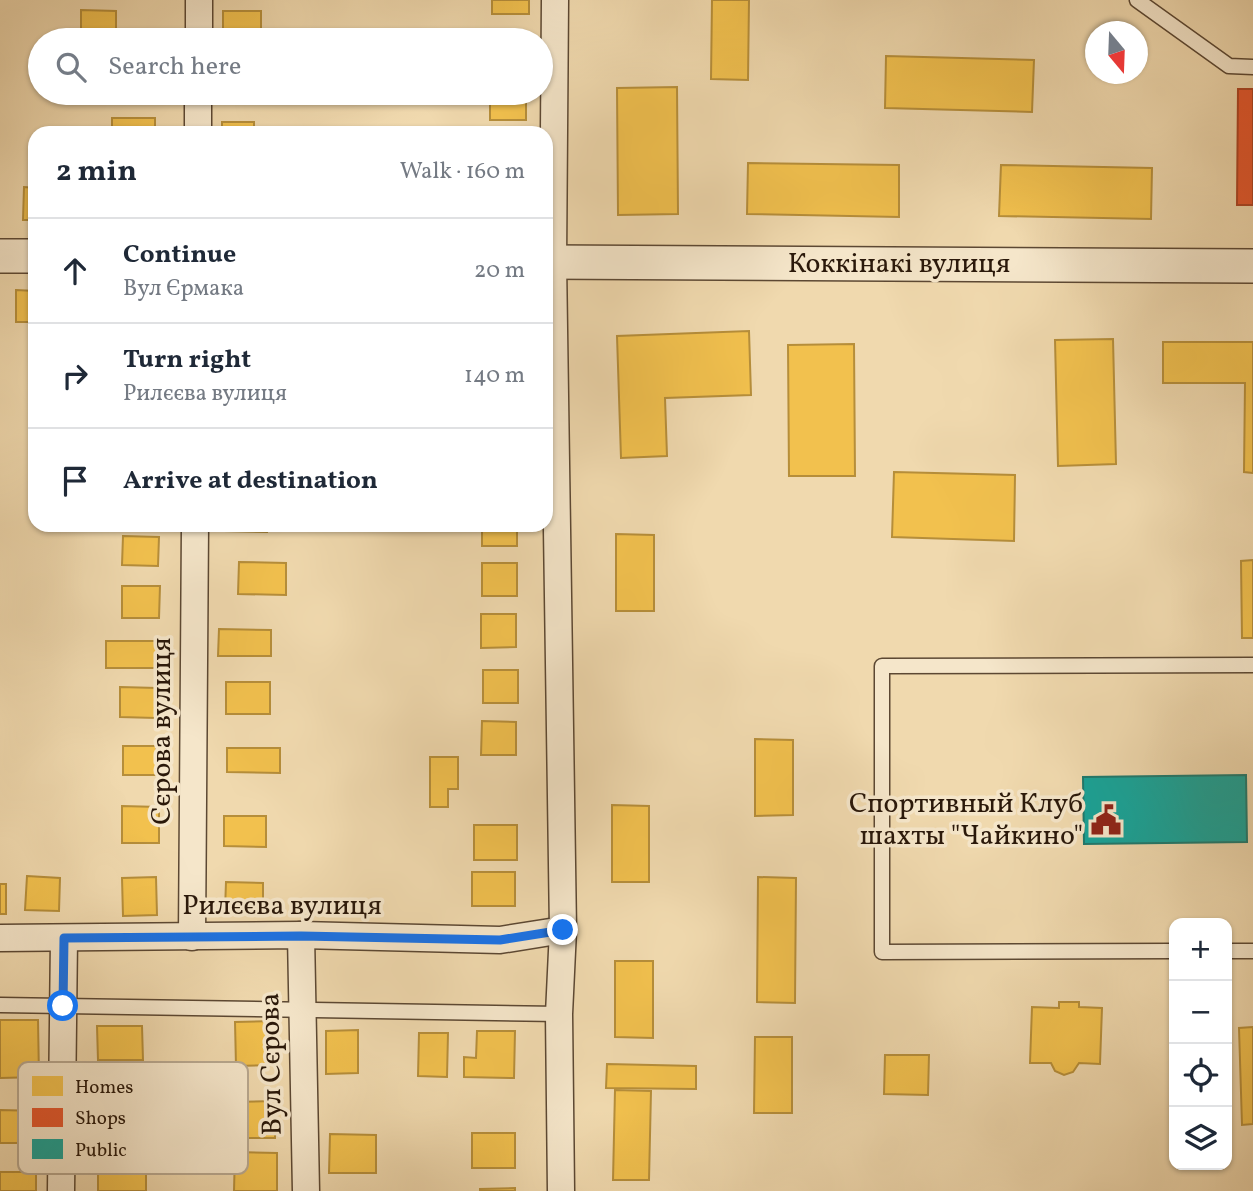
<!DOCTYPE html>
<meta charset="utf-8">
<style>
:root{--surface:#fff;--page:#f6f6f7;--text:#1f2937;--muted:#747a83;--line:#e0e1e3}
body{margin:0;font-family:Vollkorn,serif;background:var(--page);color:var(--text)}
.controls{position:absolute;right:21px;bottom:21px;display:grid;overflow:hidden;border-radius:14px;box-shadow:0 2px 5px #0004}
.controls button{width:63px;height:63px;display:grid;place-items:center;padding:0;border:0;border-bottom:2px solid var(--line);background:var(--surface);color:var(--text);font:35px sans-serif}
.compass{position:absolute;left:1085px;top:21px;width:63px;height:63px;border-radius:50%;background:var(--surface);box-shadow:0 2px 5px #0004;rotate:161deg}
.stop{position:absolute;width:21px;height:21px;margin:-16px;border:5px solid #1a73e8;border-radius:50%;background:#fff}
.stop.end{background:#1a73e8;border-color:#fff;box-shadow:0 2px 7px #0008}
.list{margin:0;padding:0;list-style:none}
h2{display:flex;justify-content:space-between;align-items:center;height:91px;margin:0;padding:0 28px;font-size:30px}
h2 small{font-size:23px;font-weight:400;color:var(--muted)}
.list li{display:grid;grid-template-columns:46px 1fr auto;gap:21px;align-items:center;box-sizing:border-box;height:105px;padding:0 28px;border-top:2px solid var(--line)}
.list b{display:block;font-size:26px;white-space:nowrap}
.list p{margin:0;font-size:23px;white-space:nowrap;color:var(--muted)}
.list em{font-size:23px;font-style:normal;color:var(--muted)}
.icon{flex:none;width:38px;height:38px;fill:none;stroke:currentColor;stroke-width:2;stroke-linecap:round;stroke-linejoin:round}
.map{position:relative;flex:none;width:1253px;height:1191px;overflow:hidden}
.search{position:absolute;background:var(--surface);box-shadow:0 2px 5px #0004;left:28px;top:28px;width:525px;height:77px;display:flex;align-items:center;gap:18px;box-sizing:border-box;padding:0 24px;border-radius:38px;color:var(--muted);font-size:26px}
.panel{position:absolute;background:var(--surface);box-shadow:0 2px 5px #0004;left:28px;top:126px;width:525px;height:406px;border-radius:21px}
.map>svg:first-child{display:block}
</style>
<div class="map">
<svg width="1253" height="1191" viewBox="0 0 1253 1191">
<rect width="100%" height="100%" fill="#f0d9ae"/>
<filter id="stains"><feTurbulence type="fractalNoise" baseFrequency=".00286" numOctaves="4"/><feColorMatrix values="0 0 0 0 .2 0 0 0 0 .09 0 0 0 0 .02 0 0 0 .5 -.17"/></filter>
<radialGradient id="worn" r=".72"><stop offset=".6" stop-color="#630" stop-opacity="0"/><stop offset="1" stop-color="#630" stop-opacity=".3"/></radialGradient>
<g fill="#f2c14e" stroke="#b68e3a" stroke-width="2">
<rect x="492" y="0" width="37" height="14"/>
<path d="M712,0H749L748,80L711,79Z"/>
<path d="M81,10L116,11V37L81,36Z"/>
<rect x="223" y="11" width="38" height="29"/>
<path d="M495,33L529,34V40H495Z"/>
<path d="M886,56L1034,60L1032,112L885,108Z"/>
<path d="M677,87L678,214L618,215L617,88Z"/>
<rect x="490" y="93" width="36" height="27"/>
<rect x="112" y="118" width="43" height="15"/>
<rect x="222" y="122" width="32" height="11"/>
<path d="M748,163L899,165V217L747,214Z"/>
<path d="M1001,165L1152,168L1151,219L999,216Z"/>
<path d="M24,187L35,188V220H23Z"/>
<path d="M16,290L35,291V322H16Z"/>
<path d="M749,331L751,395L665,398L667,456L621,458L617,336Z"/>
<path d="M1113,339L1116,464L1058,466L1055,340Z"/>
<path d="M1163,342H1253V473L1244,472L1245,383H1163Z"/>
<path d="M854,344L855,476H789L788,345Z"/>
<path d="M894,472L1015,475L1014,541L892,537Z"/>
<path d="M225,525H267V532L225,531Z"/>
<rect x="482" y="525" width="35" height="21"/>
<path d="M616,534L654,535V611H616Z"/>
<path d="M123,536L159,537L158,566L122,565Z"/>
<path d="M1253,560V638H1242L1241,561Z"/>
<path d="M239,562L286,563V595L238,594Z"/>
<rect x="482" y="563" width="35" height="33"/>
<path d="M122,586H160L159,618H122Z"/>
<path d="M481,614H516V647L481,648Z"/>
<path d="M219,629L271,630V656H218Z"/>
<rect x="106" y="641" width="51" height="27"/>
<rect x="483" y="670" width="35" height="33"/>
<rect x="226" y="682" width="44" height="32"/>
<path d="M120,687L157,688L156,718L120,717Z"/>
<path d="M482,721L516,722V755H481Z"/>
<path d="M755,739L793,740V815L755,816Z"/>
<rect x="123" y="746" width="33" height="29"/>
<path d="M227,748H280V773L227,772Z"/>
<path d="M430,757H458V789H448V807H430Z"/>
<path d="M612,805L649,806V882H612Z"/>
<path d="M122,806L159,807V843H122Z"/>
<path d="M224,816H266V847L224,846Z"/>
<rect x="474" y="825" width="43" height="35"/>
<rect x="472" y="872" width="43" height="34"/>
<path d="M27,876L60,878L59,911L25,910Z"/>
<path d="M156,877L157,915L123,916L122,878Z"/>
<path d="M758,877L796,878L795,1003L757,1002Z"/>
<path d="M226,882L263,883V910H225Z"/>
<rect x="0" y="884" width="6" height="30"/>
<path d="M615,961H653V1038L615,1037Z"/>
<path d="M1059,1002H1079V1007L1102,1008L1100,1064L1079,1063L1073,1072L1064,1075L1055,1071L1051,1063H1030L1032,1007L1059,1008Z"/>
<path d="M0,1020H38L39,1077L0,1078Z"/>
<path d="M274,1021L275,1065L236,1066L235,1022Z"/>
<path d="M97,1026H142L143,1060H98Z"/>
<path d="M1253,1027V1124L1242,1125L1239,1028Z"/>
<path d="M358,1030V1073L326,1074V1031Z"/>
<path d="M477,1031H515L514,1078L464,1077V1057L476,1058Z"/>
<path d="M419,1033H448L447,1077L418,1076Z"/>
<path d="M755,1037H792V1113H754Z"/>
<path d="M885,1055H929L928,1095L884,1094Z"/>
<path d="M607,1064L696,1066V1089L606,1088Z"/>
<path d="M615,1090L651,1091L649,1180H613Z"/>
<path d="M275,1101V1138H228V1102Z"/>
<path d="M0,1110L39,1111V1143H0Z"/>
<rect x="472" y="1133" width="43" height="35"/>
<path d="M330,1134L376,1135V1173H329Z"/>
<path d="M235,1152L277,1153V1191H234Z"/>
<rect x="98" y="1165" width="48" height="26"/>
<rect x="0" y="1172" width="36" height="19"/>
<path d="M515,1188V1191H480V1189Z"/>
</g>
<path fill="#e4572e" stroke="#ac4423" stroke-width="2" d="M1238,89H1253V205H1237Z"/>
<path fill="#17a398" stroke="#1d796d" stroke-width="2" d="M1246,775L1247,842L1084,844L1083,777Z"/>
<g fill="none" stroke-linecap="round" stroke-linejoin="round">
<g stroke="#5c4833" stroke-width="17">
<g id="service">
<path d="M1137,0L1229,66L1253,67"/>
<path d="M1174,951L882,952V666L1253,665"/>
<path d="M1227,951H1253"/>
<path d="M0,1005L559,1014"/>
</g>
</g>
<g stroke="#5c4833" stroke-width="29">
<g id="minor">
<path d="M555,0L553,262L563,930L559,1014L561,1191"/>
<path d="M199,40V0"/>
<path d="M198,133V93"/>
<path d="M301,935L306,1191"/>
<path d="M192,937L195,525"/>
<path d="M0,938L301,935L500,940L563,930"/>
<path d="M61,1191L64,938"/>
</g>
</g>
<g stroke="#5c4833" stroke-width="36">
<g id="tertiary">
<path d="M0,256H35"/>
<path d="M546,262L1253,266"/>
</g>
</g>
<use href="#service" stroke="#f5e6ca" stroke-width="14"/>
<use href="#minor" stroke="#f5e6ca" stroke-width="26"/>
<use href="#tertiary" stroke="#f5e6ca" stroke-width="33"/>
</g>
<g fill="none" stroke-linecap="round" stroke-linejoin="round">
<path stroke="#1a73e8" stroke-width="9" d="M63,1006L64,938L301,936L500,940L563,930"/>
</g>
<defs>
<g id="civic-bare" transform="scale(2.415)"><path d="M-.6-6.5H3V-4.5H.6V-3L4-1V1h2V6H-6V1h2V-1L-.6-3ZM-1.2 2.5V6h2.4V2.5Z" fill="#8f2418" stroke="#f5e6ca" stroke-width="2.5" paint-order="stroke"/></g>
</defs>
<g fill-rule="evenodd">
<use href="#civic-bare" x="1106" y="820"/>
</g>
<g text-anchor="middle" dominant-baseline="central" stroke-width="7" stroke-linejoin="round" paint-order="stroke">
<g font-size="28" fill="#2a180a" stroke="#f5e6ca">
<text x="899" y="264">Коккінакі вулиця</text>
<text transform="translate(162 731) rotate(-90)">Сєрова вулиця</text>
<text x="282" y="906">Рилєєва вулиця</text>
<text transform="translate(272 1064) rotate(-91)">Вул Сєрова</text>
</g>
<g font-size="28" fill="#2a180a" stroke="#f5e6ca" text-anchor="end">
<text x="1083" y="804">Спортивный Клуб<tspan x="1083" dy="32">шахты "Чайкино"</tspan></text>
</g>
</g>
<rect x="18" y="1062" width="230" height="112" rx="10" fill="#f5e6ca" stroke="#b8a890" stroke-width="2"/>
<rect x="32" y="1076" width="31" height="20" fill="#f2c14e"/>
<rect x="32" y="1108" width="31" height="19" fill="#e4572e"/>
<rect x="32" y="1139" width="31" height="20" fill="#17a398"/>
<g font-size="19" fill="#2a180a">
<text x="75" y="1093">Homes</text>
<text x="75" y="1124">Shops</text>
<text x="75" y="1156">Public</text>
</g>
<rect width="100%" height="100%" filter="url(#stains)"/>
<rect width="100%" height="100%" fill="url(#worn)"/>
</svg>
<div class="controls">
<button>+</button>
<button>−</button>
<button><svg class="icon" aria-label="locate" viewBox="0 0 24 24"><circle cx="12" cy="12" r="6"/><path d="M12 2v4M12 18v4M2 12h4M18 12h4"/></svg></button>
<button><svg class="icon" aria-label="layers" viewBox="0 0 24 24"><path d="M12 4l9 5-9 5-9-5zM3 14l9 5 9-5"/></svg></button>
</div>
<svg class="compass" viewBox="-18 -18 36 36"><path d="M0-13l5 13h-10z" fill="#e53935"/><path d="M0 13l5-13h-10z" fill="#747a83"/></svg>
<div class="stop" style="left:63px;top:1006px"></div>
<div class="stop end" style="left:563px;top:930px"></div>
<div class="search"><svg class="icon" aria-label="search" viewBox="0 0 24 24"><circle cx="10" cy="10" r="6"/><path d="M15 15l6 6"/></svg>Search here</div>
<section class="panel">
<h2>2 min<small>Walk · 160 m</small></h2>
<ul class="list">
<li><svg class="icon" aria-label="ahead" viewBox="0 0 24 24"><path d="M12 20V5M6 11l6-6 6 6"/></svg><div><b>Continue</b><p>Вул Єрмака</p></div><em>20 m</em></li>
<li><svg class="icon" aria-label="right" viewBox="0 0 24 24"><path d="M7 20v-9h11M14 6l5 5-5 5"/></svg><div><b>Turn right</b><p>Рилєєва вулиця</p></div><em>140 m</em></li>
<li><svg class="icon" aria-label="arrive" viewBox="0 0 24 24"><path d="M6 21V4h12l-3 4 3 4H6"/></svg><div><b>Arrive at destination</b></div></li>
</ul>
</section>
</div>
